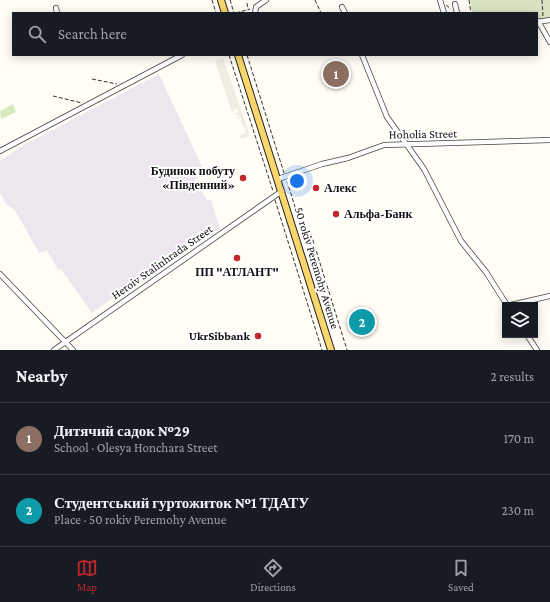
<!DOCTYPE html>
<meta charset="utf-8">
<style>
:root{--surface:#171b24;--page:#242831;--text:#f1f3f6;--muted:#9ea1a6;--line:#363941;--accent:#c4262e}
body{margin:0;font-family:"Crimson Pro",serif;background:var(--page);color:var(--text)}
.controls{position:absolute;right:12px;bottom:12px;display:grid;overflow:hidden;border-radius:0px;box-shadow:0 2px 10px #0003}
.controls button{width:36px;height:36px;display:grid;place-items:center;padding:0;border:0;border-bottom:1px solid var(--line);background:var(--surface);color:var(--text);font:20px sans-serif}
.you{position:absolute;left:297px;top:181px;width:14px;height:14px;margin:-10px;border:3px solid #fff;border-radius:50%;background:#1a73e8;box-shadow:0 0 0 6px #1a73e833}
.badge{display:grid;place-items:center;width:26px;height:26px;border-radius:50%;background:var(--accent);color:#fff;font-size:13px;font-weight:700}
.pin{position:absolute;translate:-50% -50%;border:2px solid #fff;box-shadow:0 1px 4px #0006}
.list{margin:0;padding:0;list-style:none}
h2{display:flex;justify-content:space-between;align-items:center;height:52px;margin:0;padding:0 16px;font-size:17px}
h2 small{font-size:13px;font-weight:400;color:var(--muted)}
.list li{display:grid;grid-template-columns:26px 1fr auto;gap:12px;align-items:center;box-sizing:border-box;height:72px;padding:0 16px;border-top:1px solid var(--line)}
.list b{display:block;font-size:15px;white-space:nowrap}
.list p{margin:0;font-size:13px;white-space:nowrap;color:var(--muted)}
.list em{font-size:13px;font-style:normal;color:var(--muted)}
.icon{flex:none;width:22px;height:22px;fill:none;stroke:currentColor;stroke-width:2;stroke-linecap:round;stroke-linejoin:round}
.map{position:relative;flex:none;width:550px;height:350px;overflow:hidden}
.search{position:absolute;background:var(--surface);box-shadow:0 2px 10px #0003;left:12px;right:12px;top:12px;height:44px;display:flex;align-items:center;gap:10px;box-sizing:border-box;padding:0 14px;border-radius:0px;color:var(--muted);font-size:15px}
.sheet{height:196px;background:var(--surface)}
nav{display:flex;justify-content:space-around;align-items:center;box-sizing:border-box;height:56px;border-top:1px solid var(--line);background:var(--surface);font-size:11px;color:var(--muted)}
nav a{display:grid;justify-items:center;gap:2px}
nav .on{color:var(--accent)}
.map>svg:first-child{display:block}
</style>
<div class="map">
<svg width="550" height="350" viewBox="0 0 550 350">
<rect width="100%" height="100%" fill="#fffdf5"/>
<path fill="#eee6ef" d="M159,74L204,171L195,180L207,200H211L220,229L195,243L191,242L92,313L61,269L58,270L47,250L39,253L15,210L6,204L0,193V161L24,145Z"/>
<path fill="#d5ebbd" d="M13,104L16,112L1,119L0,111Z"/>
<path fill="#d9e3c4" d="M470,0H550V20L537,22V13H472Z"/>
<path fill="#f1ede2" d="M223,58L250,136L241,139L240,135L246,133L244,125H242L241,118H236L239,117L238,114L235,115L234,114L238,112L237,109L232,112L215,61Z"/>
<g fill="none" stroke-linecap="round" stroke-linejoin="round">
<g stroke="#444" stroke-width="6">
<g id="minor">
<path d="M440,0L444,13"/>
<path d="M455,4L457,13"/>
<path d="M342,7L345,13"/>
<path d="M56,8L57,13"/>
<path d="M255,13L256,7L266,0"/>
<path d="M538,21L550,42"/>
<path d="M537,22L550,20"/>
<path d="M362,55L387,117L424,169L461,241L486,272L507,305"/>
<path d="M0,151L182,55"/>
<path d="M278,179L322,164L348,158L384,145L550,140"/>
<path d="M0,274L73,350"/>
<path d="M511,305L550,296"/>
<path d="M527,335L537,350"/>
<path d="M54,350L282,191"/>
</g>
</g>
<g stroke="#222" stroke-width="8">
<g id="major">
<path d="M221,0L225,13"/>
<path d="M238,55L331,350"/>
</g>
</g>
<g stroke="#333" stroke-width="1" stroke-dasharray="4 2" stroke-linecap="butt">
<path d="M212,0L216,13"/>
<path d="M230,0L234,13"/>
<path d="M315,0L321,13"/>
<path d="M469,0L471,13"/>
<path d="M542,0L543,16"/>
<path d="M247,3L248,9"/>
<path d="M446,5L451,9"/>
<path d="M236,13L250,9"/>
<path d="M229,55L273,191"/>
<path d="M247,55L284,173"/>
<path d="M92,79L117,84"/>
<path d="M53,96L82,103"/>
<path d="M287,181L304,236"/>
<path d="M275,200L322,350"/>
<path d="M311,234L347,350"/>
</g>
<use href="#minor" stroke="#fff" stroke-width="4.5"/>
<use href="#major" stroke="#f9d66b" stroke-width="6"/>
</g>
<g fill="#c4262e" stroke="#fff" stroke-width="1.5">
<circle cx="243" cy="178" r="4"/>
<circle cx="316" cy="188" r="4"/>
<circle cx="336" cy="214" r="4"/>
<circle cx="237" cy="258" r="4"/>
<circle cx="258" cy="336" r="4"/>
</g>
<g text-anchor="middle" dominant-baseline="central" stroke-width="4" stroke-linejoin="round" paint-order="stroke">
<g font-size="12" fill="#111" stroke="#fff">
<text transform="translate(423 134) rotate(-1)">Hoholia Street</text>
<text transform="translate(162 262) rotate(-35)">Heroiv Stalinhrada Street</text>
<text transform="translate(317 268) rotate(73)">50 rokiv Peremohy Avenue</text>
</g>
<g font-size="12" font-weight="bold" fill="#111" stroke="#fff" text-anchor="end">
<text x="235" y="171">Будинок побуту<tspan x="235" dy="14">«Південний»</tspan></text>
<text x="324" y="188" text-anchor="start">Алекс</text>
<text x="344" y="214" text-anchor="start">Альфа-Банк</text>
<text x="237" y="272" text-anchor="middle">ПП "АТЛАНТ"</text>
<text x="250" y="336">UkrSibbank</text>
</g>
</g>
</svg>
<div class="controls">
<button><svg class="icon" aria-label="layers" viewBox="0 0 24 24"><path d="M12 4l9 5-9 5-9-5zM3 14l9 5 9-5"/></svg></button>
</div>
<div class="you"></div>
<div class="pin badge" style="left:336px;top:74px;background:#8d6e63">1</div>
<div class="pin badge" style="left:362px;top:322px;background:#0f9aa8">2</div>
<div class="search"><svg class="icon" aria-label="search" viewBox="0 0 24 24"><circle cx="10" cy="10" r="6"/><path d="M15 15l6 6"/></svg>Search here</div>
</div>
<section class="sheet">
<h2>Nearby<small>2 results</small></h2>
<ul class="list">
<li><span class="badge" style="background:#8d6e63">1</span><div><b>Дитячий садок №29</b><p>School · Olesya Honchara Street</p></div><em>170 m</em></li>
<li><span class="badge" style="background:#0f9aa8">2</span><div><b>Студентський гуртожиток №1 ТДАТУ</b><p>Place · 50 rokiv Peremohy Avenue</p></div><em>230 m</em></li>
</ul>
</section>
<nav>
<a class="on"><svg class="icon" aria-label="map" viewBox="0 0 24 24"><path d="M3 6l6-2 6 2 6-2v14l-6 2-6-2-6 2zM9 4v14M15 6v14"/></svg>Map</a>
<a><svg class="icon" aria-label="directions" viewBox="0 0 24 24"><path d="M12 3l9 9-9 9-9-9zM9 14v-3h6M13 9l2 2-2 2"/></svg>Directions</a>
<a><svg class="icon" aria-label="saved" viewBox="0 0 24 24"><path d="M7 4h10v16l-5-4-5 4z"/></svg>Saved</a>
</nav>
